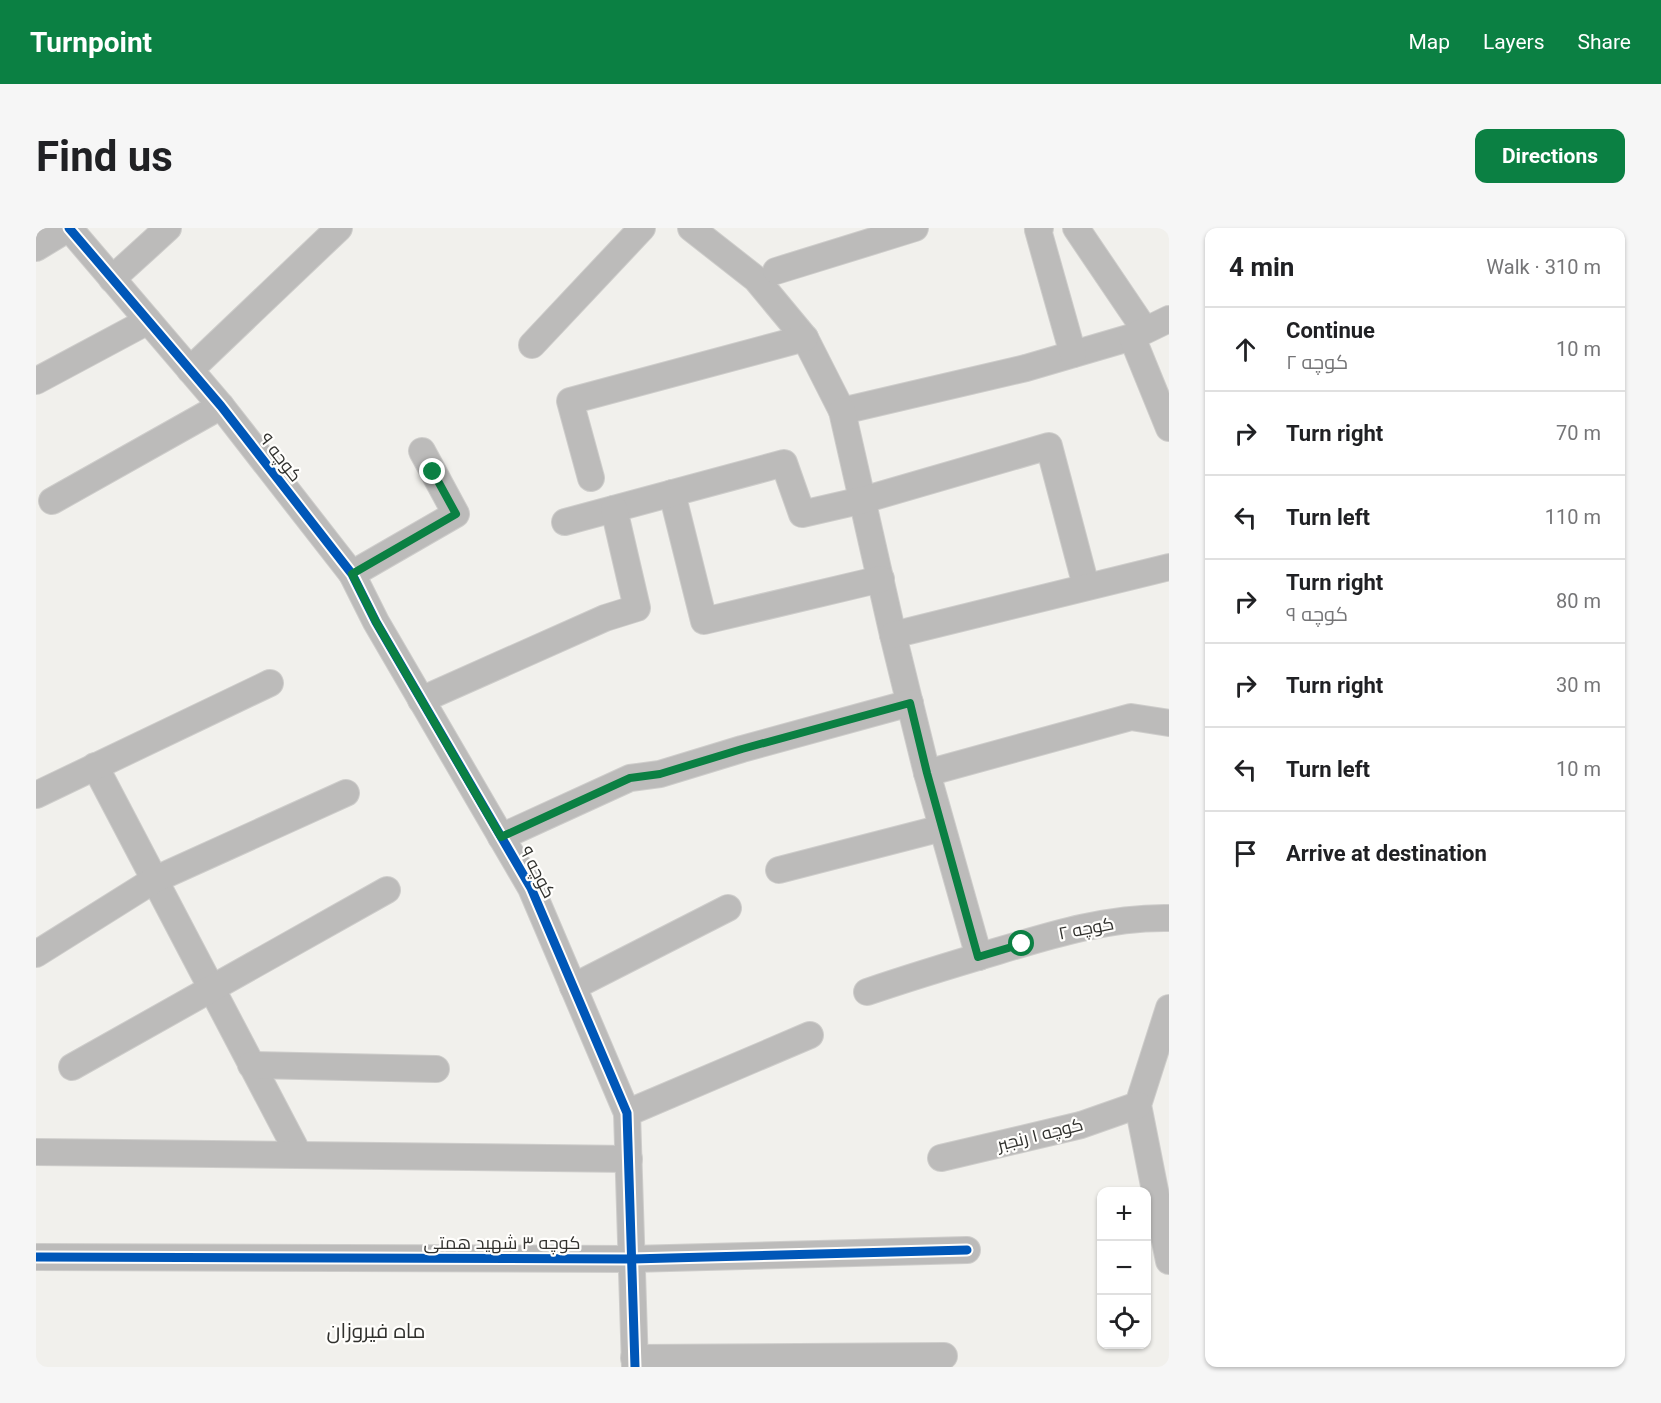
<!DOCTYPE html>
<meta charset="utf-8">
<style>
:root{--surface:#fff;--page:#f6f6f6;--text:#202124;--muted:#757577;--line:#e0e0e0;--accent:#0b8043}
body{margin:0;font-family:Roboto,Cairo,sans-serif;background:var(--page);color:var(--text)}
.controls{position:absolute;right:18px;bottom:18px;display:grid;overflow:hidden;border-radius:12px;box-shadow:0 2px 4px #0004}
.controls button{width:54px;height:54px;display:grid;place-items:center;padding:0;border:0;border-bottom:2px solid var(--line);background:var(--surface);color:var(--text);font:30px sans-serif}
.stop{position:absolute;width:18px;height:18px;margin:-14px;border:4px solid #0b8043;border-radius:50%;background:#fff}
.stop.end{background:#0b8043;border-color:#fff;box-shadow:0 2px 6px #0008}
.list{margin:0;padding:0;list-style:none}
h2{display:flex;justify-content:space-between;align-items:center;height:78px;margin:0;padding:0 24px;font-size:26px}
h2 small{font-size:20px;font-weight:400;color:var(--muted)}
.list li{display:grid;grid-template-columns:39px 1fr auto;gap:18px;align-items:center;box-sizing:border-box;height:84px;padding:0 24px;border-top:2px solid var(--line)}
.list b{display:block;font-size:22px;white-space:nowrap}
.list p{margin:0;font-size:20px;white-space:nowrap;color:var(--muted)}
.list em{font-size:20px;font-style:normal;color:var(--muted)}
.icon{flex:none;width:33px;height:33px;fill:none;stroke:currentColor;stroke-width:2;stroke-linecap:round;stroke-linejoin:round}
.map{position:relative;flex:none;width:1133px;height:1139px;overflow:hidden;border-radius:12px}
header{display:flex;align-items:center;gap:36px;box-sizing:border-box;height:84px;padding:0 30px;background:var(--accent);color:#fff}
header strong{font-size:28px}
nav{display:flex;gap:33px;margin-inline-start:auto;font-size:21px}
.intro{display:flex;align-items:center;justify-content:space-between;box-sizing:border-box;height:144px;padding:0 36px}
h1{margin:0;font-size:42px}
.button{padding:15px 27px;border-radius:12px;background:var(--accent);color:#fff;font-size:21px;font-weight:700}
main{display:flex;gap:36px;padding:0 36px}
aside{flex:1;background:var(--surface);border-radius:12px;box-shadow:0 2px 4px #0004}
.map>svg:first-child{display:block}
</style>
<header>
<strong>Turnpoint</strong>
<nav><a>Map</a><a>Layers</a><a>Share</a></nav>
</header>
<div class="intro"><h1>Find us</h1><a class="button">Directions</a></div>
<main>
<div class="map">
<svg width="1133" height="1139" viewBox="0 0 1133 1139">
<rect width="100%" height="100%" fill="#f1f0ec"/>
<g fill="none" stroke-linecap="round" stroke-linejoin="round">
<g stroke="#cecdcb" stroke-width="28">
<g id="minor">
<path d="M33,0L185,178L316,346L340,394L495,660L591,885L599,1139"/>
<path d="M655,0L720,51L769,110L806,183L990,140L1096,109"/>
<path d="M1004,0L1002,2L1037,126"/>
<path d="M1040,0L1109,102"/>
<path d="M0,20L33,0"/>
<path d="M740,43L879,0"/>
<path d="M76,51L132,0"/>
<path d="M1133,91L1096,109L1133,200"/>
<path d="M496,117L606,0"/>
<path d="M154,142L303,0"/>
<path d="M0,153L112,93"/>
<path d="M806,183L857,407L891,545L943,729"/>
<path d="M555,250L534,173L769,110"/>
<path d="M636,265L668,393L845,351"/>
<path d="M16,273L185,178"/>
<path d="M529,294L748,235L766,286L827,272L1013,218L1050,358"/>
<path d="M316,346L420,286L386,223"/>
<path d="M857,407L1133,339"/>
<path d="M385,472L569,390L601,380L578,281"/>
<path d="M59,538L263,927"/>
<path d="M891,545L1095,489L1133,495"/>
<path d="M0,567L234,455"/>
<path d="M465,609L594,550L624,546L706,521L874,475"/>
<path d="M743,642L906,600"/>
<path d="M0,726L118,652L310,565"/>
<path d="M537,759L692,680"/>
<path d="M831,764C875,749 918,736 962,723C1018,706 1074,689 1133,690"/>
<path d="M1133,780L1102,877L1133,1033"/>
<path d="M215,837L400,841"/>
<path d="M36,839L351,662"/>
<path d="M591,885L774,807"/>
<path d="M0,924L593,931"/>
<path d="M905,930L1045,897L1102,877"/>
<path d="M0,1029L596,1031L931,1022"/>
<path d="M598,1130L908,1128"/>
</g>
</g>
<use href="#minor" stroke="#bcbbba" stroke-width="26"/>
<g stroke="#fffefc" stroke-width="13">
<g id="cycleway">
<path d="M33,0L185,178L316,346L340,394L495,660L591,885L599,1139"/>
<path d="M0,1029L596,1031L931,1022"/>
</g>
</g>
<use href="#cycleway" stroke="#0057b8" stroke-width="9"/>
</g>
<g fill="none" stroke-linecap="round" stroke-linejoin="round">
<path stroke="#0b8043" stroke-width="8" d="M397,244L420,286L316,346L340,394L465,609L594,550L624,546L706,521L874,475L891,545L942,729L986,716"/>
</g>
<g text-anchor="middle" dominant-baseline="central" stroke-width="4.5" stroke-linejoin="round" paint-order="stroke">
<g font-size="18" fill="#31312e" stroke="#fffefc">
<text transform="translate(245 229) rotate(52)">کوچه ۹</text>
<text transform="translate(502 644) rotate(62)">کوچه ۹</text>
<text transform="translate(1050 700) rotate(-11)">کوچه ۲</text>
<text transform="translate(1004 906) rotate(-14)">کوچه ۱ رنجبر</text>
<text x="466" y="1014">کوچه ۳ شهید همتی</text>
</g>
<g font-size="21" fill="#31312e" stroke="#fffefc">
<text x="340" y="1103">ماه فیروزان</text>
</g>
</g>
</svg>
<div class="controls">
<button>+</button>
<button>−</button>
<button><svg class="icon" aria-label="locate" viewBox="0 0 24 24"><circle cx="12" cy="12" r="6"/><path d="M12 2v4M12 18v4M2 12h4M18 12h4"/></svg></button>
</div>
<div class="stop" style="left:986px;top:716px"></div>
<div class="stop end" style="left:397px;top:244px"></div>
</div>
<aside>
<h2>4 min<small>Walk · 310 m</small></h2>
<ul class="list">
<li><svg class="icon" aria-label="ahead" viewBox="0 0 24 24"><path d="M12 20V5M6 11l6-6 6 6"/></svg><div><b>Continue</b><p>کوچه ۲</p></div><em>10 m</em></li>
<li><svg class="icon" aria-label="right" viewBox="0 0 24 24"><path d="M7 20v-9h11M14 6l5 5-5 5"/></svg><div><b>Turn right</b></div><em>70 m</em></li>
<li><svg class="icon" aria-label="left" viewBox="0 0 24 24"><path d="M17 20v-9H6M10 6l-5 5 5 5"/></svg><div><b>Turn left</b></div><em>110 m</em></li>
<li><svg class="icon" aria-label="right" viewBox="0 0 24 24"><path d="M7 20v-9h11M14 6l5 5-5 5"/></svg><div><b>Turn right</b><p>کوچه ۹</p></div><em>80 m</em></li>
<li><svg class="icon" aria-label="right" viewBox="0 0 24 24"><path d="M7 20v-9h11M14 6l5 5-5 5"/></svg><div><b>Turn right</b></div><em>30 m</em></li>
<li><svg class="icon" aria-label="left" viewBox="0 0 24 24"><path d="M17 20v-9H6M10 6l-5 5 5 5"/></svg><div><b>Turn left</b></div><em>10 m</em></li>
<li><svg class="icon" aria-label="arrive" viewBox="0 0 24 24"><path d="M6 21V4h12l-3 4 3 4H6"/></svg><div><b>Arrive at destination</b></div></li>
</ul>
</aside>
</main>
